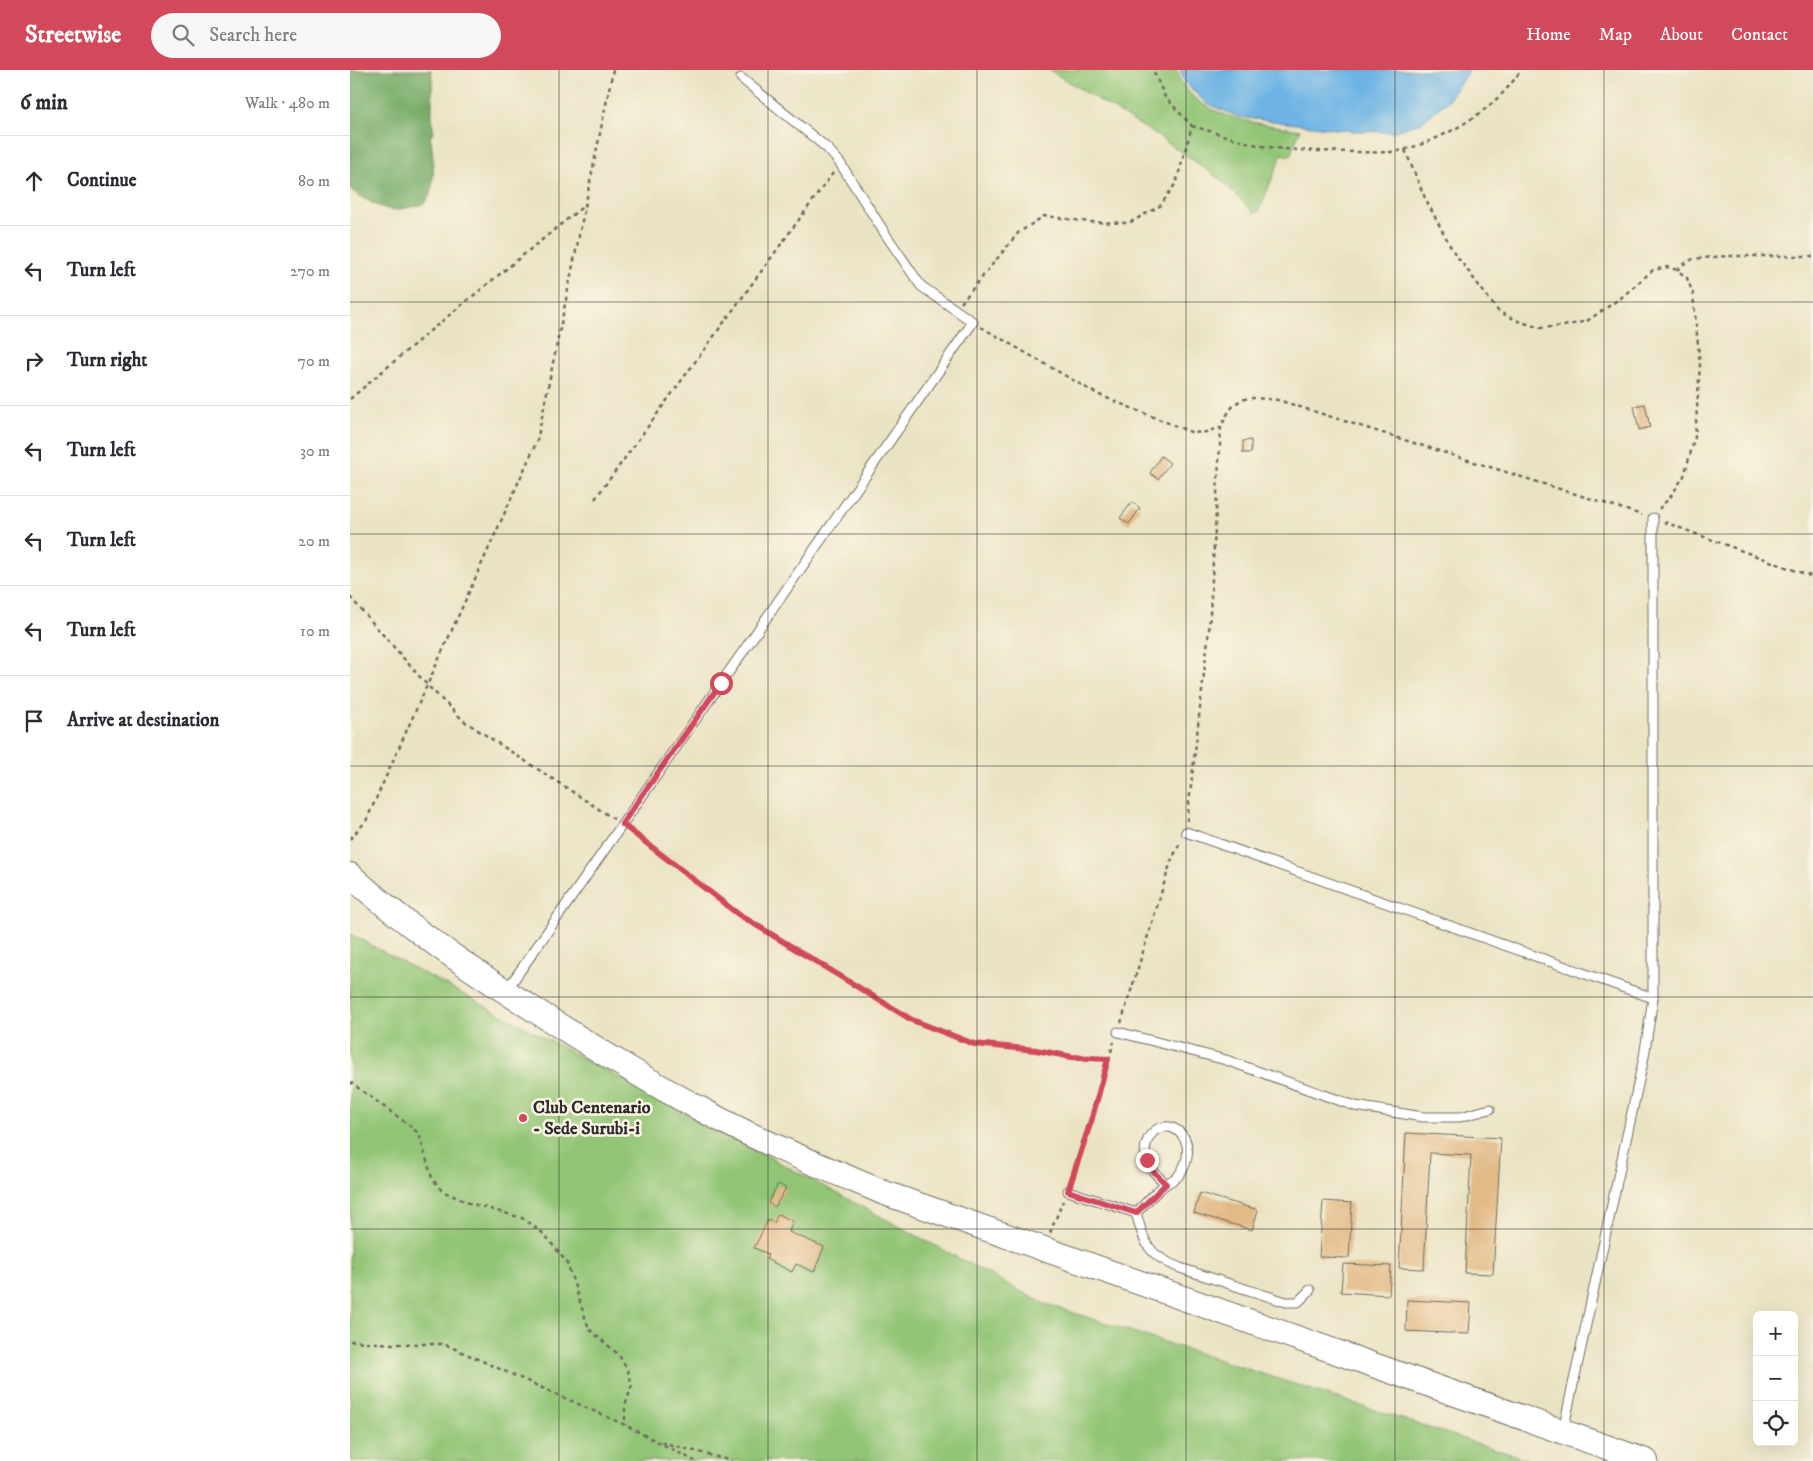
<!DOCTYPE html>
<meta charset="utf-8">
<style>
:root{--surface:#fff;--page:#f7f7f7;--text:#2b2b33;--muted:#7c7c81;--line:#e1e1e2;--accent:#d1495b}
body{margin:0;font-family:"IM FELL DW Pica",serif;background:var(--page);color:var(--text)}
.controls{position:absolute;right:15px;bottom:15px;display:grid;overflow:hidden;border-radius:8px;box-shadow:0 5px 20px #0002}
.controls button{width:45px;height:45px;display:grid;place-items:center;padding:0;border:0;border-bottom:1px solid var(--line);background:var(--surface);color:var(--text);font:25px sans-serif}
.stop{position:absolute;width:15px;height:15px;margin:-11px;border:4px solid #d1495b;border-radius:50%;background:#fff}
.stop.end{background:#d1495b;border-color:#fff;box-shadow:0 1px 5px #0008}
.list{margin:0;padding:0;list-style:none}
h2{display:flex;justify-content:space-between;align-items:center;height:65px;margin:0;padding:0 20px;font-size:21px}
h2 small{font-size:16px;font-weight:400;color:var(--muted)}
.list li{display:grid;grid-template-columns:32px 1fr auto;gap:15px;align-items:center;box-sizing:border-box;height:90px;padding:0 20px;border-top:1px solid var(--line)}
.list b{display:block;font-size:19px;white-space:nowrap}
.list em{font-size:16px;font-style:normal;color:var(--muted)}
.icon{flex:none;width:28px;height:28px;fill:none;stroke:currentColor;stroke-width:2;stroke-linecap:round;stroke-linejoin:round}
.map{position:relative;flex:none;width:1463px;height:1391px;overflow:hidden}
header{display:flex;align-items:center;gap:30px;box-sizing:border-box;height:70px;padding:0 25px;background:var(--accent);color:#fff}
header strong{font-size:24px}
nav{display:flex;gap:28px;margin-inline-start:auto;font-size:18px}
.search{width:350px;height:45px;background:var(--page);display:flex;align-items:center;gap:12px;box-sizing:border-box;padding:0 18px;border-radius:28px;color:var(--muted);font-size:19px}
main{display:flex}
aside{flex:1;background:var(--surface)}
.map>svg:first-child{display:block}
</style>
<header>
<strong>Streetwise</strong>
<div class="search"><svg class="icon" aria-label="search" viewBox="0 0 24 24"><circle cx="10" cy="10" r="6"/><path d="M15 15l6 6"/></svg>Search here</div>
<nav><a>Home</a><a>Map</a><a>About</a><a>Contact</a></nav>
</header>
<main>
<aside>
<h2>6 min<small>Walk · 480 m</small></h2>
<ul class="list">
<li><svg class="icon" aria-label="ahead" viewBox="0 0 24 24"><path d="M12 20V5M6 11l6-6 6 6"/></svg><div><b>Continue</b></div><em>80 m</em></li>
<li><svg class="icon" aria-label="left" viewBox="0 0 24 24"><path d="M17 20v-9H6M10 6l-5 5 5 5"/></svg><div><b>Turn left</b></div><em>270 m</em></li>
<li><svg class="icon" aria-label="right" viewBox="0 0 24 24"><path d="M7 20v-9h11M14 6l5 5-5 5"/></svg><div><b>Turn right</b></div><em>70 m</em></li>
<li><svg class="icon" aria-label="left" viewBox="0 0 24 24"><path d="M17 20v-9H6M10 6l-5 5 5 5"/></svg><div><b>Turn left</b></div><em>30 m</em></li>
<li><svg class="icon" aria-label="left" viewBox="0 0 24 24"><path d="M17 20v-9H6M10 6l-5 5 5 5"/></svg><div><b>Turn left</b></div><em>20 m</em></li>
<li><svg class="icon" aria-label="left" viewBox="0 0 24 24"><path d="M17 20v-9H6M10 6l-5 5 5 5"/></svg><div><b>Turn left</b></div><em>10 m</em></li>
<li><svg class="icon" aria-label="arrive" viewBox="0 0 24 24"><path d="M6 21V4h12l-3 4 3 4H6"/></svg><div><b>Arrive at destination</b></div></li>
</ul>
</aside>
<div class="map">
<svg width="1463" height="1391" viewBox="0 0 1463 1391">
<rect width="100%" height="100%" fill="#fcf5e5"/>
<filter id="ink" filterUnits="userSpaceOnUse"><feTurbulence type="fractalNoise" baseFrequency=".02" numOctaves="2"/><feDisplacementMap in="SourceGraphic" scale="10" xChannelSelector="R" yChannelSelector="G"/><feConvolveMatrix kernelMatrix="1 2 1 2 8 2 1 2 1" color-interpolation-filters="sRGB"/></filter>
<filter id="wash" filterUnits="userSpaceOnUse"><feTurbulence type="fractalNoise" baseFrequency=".0096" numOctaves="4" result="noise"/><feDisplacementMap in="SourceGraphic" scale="20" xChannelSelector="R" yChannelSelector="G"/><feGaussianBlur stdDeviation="1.12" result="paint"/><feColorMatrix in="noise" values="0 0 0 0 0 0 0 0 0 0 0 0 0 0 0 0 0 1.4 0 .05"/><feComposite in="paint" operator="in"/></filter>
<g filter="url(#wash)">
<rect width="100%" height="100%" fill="#eae3c3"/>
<g fill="#92c575" stroke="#5e7850">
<path d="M699,0H827C829,5 830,11 833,15C858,51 911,53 950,60L940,86L932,84L909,141L904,143L871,110L837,86L803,63Z"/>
<path d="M0,864L693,1233L1182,1391H0Z"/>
</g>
<path fill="#75aa66" stroke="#506a48" d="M0,0H81C85,21 79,41 84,63L80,67C84,83 86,119 76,132C72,136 67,136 61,137C55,138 49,140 42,140C31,138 8,127 0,119Z"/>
<path fill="#6db4e4" stroke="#4c7088" d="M830,0H1119L1097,32L1070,53L1042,62L1002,61L889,47L857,34L835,13Z"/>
<g id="blocks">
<g fill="#e2ba86">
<path d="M1295,334L1300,357L1289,360L1284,336Z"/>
<path d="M901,370V383H893V371Z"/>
<path d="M811,386L820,393L808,409L800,403Z"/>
<path d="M782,432L790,438L779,454L770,448Z"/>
<path d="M1056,1063L1151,1068L1143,1204L1115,1203L1121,1085L1080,1083L1074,1199L1049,1198Z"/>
<path d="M428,1114L436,1118L425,1137L418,1133Z"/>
<path d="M850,1123L908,1140L902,1160L844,1143Z"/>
<path d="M973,1131L1002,1133L999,1188L969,1187Z"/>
<path d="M428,1144L443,1151L439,1162L474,1177L464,1202L446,1194L442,1202L416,1189L418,1184L404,1178L418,1150L424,1153Z"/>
<path d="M993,1194L1041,1196L1039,1225L991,1222Z"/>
<path d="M1057,1230L1121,1233L1119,1264L1056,1261Z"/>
</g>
</g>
</g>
<g filter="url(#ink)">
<use href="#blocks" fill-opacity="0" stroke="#6e6b60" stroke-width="1"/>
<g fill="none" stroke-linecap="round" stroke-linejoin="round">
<g stroke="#6e6b60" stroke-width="11">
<g id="lane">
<path d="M836,762L1303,928"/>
<path d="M156,921L623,252L571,216L536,165L490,93L477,78L391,8"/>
<path d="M768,962L876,990L1005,1036L1073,1047H1110L1140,1039"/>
<path d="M718,1121L786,1143C796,1133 805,1122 816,1114C820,1111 826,1109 829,1105C839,1092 842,1072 828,1061C824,1058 819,1056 814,1057C799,1059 792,1077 797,1090C800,1100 809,1107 816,1114"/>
<path d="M786,1143C795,1175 798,1185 830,1198L936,1232H948L960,1220"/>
<path d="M1213,1361L1294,987L1303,928V448"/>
</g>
</g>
<g stroke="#6e6b60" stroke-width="26">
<path id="secondary" d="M0,805C56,856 120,899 183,939C240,975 297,1011 356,1042C413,1073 473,1097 532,1122L1296,1391"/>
</g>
<g stroke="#6e6b60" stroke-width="2.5" stroke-dasharray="4 4" stroke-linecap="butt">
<path d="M842,56C865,62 888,71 912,76C942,81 973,81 1003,82C1020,82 1040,84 1057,79C1100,66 1146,39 1171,0"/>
<path d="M1055,80L1075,128L1103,181L1148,241L1168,251L1190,258L1214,256L1237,251L1272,227L1303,200L1317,197L1327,200L1337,208L1343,224L1350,295L1345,367L1334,406L1321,426L1309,439"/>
<path d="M1327,200L1334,194L1343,189L1352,188L1377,186H1463"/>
<path d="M611,233L668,163L694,146L741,152L779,153L810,136L826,113L842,56L815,27L803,0"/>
<path d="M631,257L747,324L843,363L856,362L871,357"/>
<path d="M0,329L81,260L236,134"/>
<path d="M245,429L483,103"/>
<path d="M1314,452L1463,507"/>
<path d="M0,527L77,615L114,651L264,749"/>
<path d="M837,751L859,560L871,357C886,323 895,327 928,330L1292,445"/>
<path d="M280,761L388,844L562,950L624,974L686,980L722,987L758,989"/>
<path d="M0,769L16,751L187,371L263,0"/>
<path d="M771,953L821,791L831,771"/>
<path d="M0,1012L59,1055L69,1064L82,1108L92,1121L119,1133L172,1148L194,1164L217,1193L239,1259L269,1285L278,1301L282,1315L275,1336V1355"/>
<path d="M721,1112L764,972"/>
<path d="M700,1163L713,1131"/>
<path d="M0,1271L44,1274H94L275,1355L345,1391"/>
<path d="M311,1372L382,1391"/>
</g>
<use href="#lane" stroke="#fff" stroke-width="9"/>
<use href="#secondary" stroke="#fff" stroke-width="24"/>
</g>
</g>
<g fill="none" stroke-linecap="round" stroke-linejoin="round" filter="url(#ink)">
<path stroke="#d1495b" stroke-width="6" d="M371,613L272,754L388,844L562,950L624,974L686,980L722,987L758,989L742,1048L718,1121L786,1143L816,1114L804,1102L797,1090"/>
</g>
<path fill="none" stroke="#2b2b2b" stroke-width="1" stroke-opacity="0.55" d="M209,0V1391M418,0V1391M627,0V1391M836,0V1391M1045,0V1391M1254,0V1391M0,232H1463M0,464H1463M0,696H1463M0,927H1463M0,1159H1463"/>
<circle fill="#d1495b" stroke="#fcf5e5" stroke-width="2" cx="173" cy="1048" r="5"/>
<g text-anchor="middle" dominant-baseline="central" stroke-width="5" stroke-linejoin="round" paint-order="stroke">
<g font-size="18" font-weight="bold" fill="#2b2b2b" stroke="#fcf5e5" text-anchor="start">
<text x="183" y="1038">Club Centenario<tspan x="183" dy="21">- Sede Surubi-i</tspan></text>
</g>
</g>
</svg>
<div class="controls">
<button>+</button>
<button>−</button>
<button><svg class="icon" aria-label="locate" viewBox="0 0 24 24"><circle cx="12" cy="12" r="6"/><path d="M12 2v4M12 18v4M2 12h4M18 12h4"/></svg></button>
</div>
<div class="stop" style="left:371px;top:613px"></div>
<div class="stop end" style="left:797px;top:1090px"></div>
</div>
</main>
